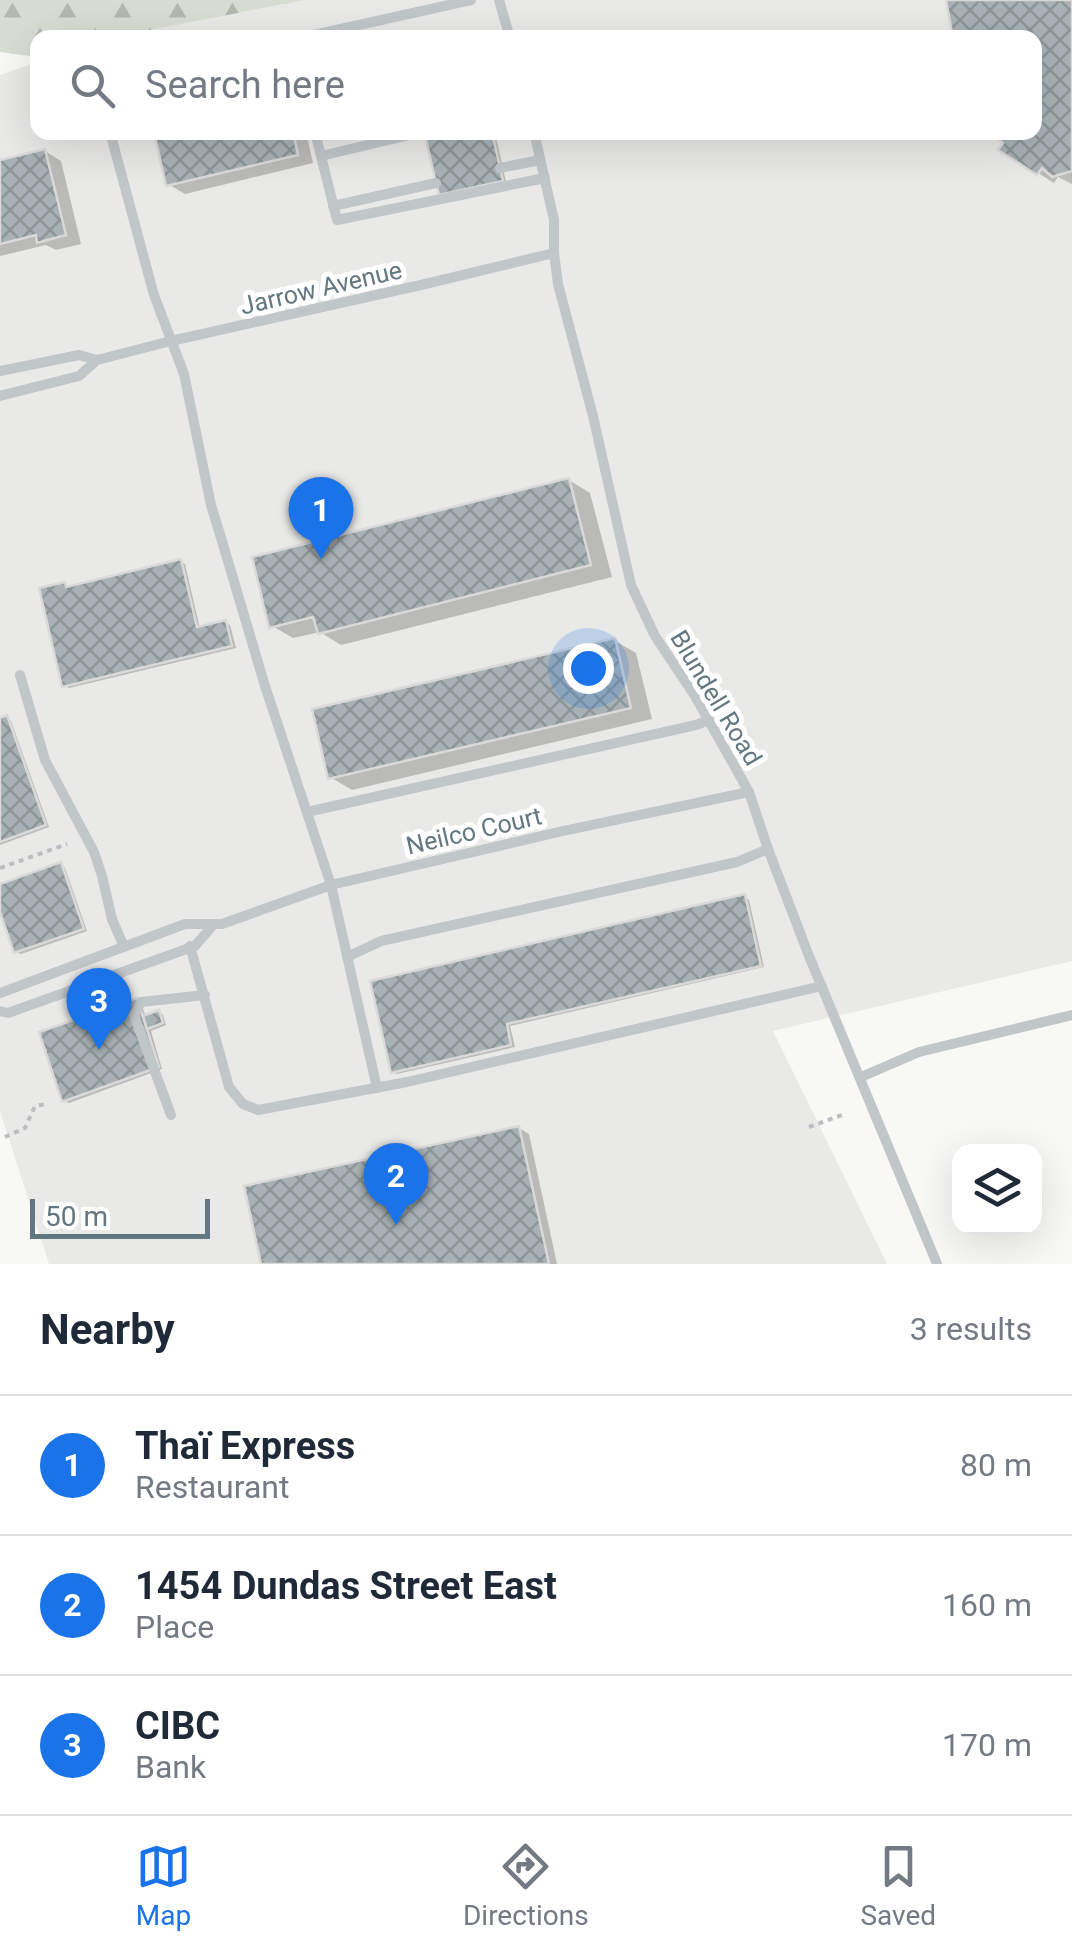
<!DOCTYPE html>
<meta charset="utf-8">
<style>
:root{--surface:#fff;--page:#f2f2f3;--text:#1f2937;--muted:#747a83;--line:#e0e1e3;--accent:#1a73e8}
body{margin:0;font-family:Roboto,sans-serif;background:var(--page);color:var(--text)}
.controls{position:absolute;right:30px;bottom:30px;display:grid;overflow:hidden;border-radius:20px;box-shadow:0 10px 40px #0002}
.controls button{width:90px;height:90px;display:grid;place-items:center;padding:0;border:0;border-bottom:2px solid var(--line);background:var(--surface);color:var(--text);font:50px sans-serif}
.scale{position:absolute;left:30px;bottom:25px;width:180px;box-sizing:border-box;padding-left:10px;border:5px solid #637780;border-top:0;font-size:28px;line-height:35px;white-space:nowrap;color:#637780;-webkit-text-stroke:8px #fff;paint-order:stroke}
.you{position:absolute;left:588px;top:668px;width:35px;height:35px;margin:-25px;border:8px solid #fff;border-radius:50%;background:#1a73e8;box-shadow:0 0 0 15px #1a73e833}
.badge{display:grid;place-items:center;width:65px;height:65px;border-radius:50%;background:var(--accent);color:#fff;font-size:32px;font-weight:700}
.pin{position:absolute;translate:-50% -82px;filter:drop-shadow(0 2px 5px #0008)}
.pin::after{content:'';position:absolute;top:52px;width:35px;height:30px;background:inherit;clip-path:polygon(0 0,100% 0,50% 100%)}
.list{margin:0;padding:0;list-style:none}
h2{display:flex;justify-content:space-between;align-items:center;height:130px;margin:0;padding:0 40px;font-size:42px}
h2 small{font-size:32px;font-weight:400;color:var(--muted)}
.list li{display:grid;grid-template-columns:65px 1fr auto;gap:30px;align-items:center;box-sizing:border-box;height:140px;padding:0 40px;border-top:2px solid var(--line)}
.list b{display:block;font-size:38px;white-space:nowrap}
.list p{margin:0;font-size:32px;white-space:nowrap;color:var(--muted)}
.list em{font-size:32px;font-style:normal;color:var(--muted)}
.icon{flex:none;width:55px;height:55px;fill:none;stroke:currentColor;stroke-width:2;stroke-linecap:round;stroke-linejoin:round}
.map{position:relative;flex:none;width:1072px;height:1264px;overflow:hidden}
.search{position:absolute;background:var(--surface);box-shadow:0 10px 40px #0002;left:30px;right:30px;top:30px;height:110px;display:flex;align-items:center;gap:25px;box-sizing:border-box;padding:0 35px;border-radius:20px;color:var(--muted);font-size:38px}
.sheet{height:550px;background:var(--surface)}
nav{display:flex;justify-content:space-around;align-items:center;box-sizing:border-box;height:140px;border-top:2px solid var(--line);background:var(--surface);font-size:28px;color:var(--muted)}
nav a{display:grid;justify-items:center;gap:5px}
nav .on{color:var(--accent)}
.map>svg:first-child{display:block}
</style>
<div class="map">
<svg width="1072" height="1264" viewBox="0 0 1072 1264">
<defs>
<pattern id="forest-firs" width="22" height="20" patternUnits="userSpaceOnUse" patternTransform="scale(2.5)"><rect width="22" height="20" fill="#d8ddd4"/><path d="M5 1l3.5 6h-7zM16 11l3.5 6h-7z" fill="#b3b8b1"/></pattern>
<pattern id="building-cross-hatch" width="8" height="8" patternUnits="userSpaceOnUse" patternTransform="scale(2.5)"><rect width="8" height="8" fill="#a8b2b6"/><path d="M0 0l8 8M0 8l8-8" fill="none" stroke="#8c9699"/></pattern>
</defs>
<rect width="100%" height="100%" fill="#f8f8f5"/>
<path fill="#e9e9e8" d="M305,0H1072V961L773,1031L887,1264H49L0,1111V75L37,62L38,132H1034V38L115,37Z"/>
<path fill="url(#forest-firs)" d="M0,0H305L115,37L38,38L37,57L0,52Z"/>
<g fill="#0003">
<path d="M948,0H1072V184L1058,177L1054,183L1001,150L1034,132V38Z"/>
<path d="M156,132H306L313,163L185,194L168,184Z"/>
<path d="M427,132H495L506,182L445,196Z"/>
<path d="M45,151L61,161L81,244L56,250L46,245L0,256V161Z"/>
<path d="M569,480L590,493L612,577L341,645L320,632L293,638L272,626Z"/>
<path d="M181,562L185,564L200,629L226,623L230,625L236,648L69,688L64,685L65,585L71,588Z"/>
<path d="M615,641L636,653L652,719L352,790L330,777Z"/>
<path d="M7,718L11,721L49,827L0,845V720Z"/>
<path d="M61,865L65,868L87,931L21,954L16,952L0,904V887Z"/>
<path d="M745,897L749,900L764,967L510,1026L515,1047L397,1074L393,1072Z"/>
<path d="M141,1003L146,1017L158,1012L163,1015L166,1025L151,1031L162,1069L69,1103L64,1100Z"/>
<path d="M519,1128L529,1134L557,1264H263Z"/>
</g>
<g fill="url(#building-cross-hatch)" stroke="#dad9d7" stroke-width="2.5">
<path d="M946,0H1072V171L1052,177L1042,168L1037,175L998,150L1003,143L989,132H1034V38H953Z"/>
<path d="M154,132H293L298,155L166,186Z"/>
<path d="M424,132H492L503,181L439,195Z"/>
<path d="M45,149L66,235L37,243L36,235L0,244V160Z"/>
<path d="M569,478L591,565L318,634L313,617L269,628L252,557Z"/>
<path d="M181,559L197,627L226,620L232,646L62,687L39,588L65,582L66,587Z"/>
<path d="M615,638L631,708L328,779L312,709Z"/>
<path d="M7,715L46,825L0,842V718Z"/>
<path d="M61,862L84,929L14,953L0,912V884Z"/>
<path d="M745,894L761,966L507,1024L511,1045L391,1073L370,981Z"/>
<path d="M137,998L159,1067L62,1102L39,1032Z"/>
<path d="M159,1010L163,1023L147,1029L143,1016Z"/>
<path d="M519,1126L549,1264H261L244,1186Z"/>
</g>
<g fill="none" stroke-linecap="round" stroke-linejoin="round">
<g stroke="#bbbec0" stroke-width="4" stroke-dasharray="5 5" stroke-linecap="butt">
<path d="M0,868L67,844"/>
<path d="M809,1127L842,1115"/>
<path d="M5,1137L25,1128L35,1106L46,1104"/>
</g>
<g stroke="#c1c6c9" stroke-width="10">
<path d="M499,0L510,38"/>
<path d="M300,38L471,0"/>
<path d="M110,132L154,295L184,374L211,505L222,541L265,686L331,885L377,1088"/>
<path d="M315,132L337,220L545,178"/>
<path d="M534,132L554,220V253L558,284L593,416L631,585L655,636L695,696L749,792L768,849L809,956L937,1264"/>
<path d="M321,156L422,132"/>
<path d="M500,168L540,160"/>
<path d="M333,206L436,183"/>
<path d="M0,371L79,355L97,360"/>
<path d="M0,396L79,376L97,360L171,341L421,285L554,253"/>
<path d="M20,675L45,760L94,852L102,876L112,919L124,947"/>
<path d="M307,812L696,725L709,720"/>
<path d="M190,946L229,1087L243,1104L258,1110L407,1082L822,986"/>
<path d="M347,957L381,941L737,862L768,849"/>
<path d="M0,993L185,924H222L331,885L563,831L749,792"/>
<path d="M0,1011L8,1013L195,946L213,925"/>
<path d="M861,1077L919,1052L1072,1015"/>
<path d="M171,1115L134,1015L141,1002L205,995"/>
</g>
</g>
<g text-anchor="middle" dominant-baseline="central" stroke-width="10" stroke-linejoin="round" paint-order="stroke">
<g font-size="25" fill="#637780" stroke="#fff">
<text transform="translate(321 288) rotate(-13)">Jarrow Avenue</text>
<text transform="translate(716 698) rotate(59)">Blundell Road</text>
<text transform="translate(474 831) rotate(-13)">Neilco Court</text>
</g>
</g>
</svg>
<div class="controls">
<button><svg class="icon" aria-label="layers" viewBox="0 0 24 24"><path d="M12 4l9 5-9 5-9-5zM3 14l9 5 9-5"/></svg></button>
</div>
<div class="scale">50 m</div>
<div class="you"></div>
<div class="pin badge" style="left:321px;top:559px">1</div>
<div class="pin badge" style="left:396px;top:1225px">2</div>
<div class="pin badge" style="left:99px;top:1050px">3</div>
<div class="search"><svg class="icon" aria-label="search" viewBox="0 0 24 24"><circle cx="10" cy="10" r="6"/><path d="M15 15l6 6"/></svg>Search here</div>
</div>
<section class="sheet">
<h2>Nearby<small>3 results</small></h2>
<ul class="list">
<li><span class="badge">1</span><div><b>Thaï Express</b><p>Restaurant</p></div><em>80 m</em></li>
<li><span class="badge">2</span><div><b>1454 Dundas Street East</b><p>Place</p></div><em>160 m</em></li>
<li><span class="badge">3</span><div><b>CIBC</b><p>Bank</p></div><em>170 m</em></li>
</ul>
</section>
<nav>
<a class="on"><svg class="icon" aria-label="map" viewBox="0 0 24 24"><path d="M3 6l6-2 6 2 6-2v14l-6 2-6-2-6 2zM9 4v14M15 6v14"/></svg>Map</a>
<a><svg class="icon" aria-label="directions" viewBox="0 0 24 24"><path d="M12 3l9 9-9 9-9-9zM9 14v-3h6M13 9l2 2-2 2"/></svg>Directions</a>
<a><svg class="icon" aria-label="saved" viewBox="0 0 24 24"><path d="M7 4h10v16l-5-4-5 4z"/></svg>Saved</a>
</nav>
